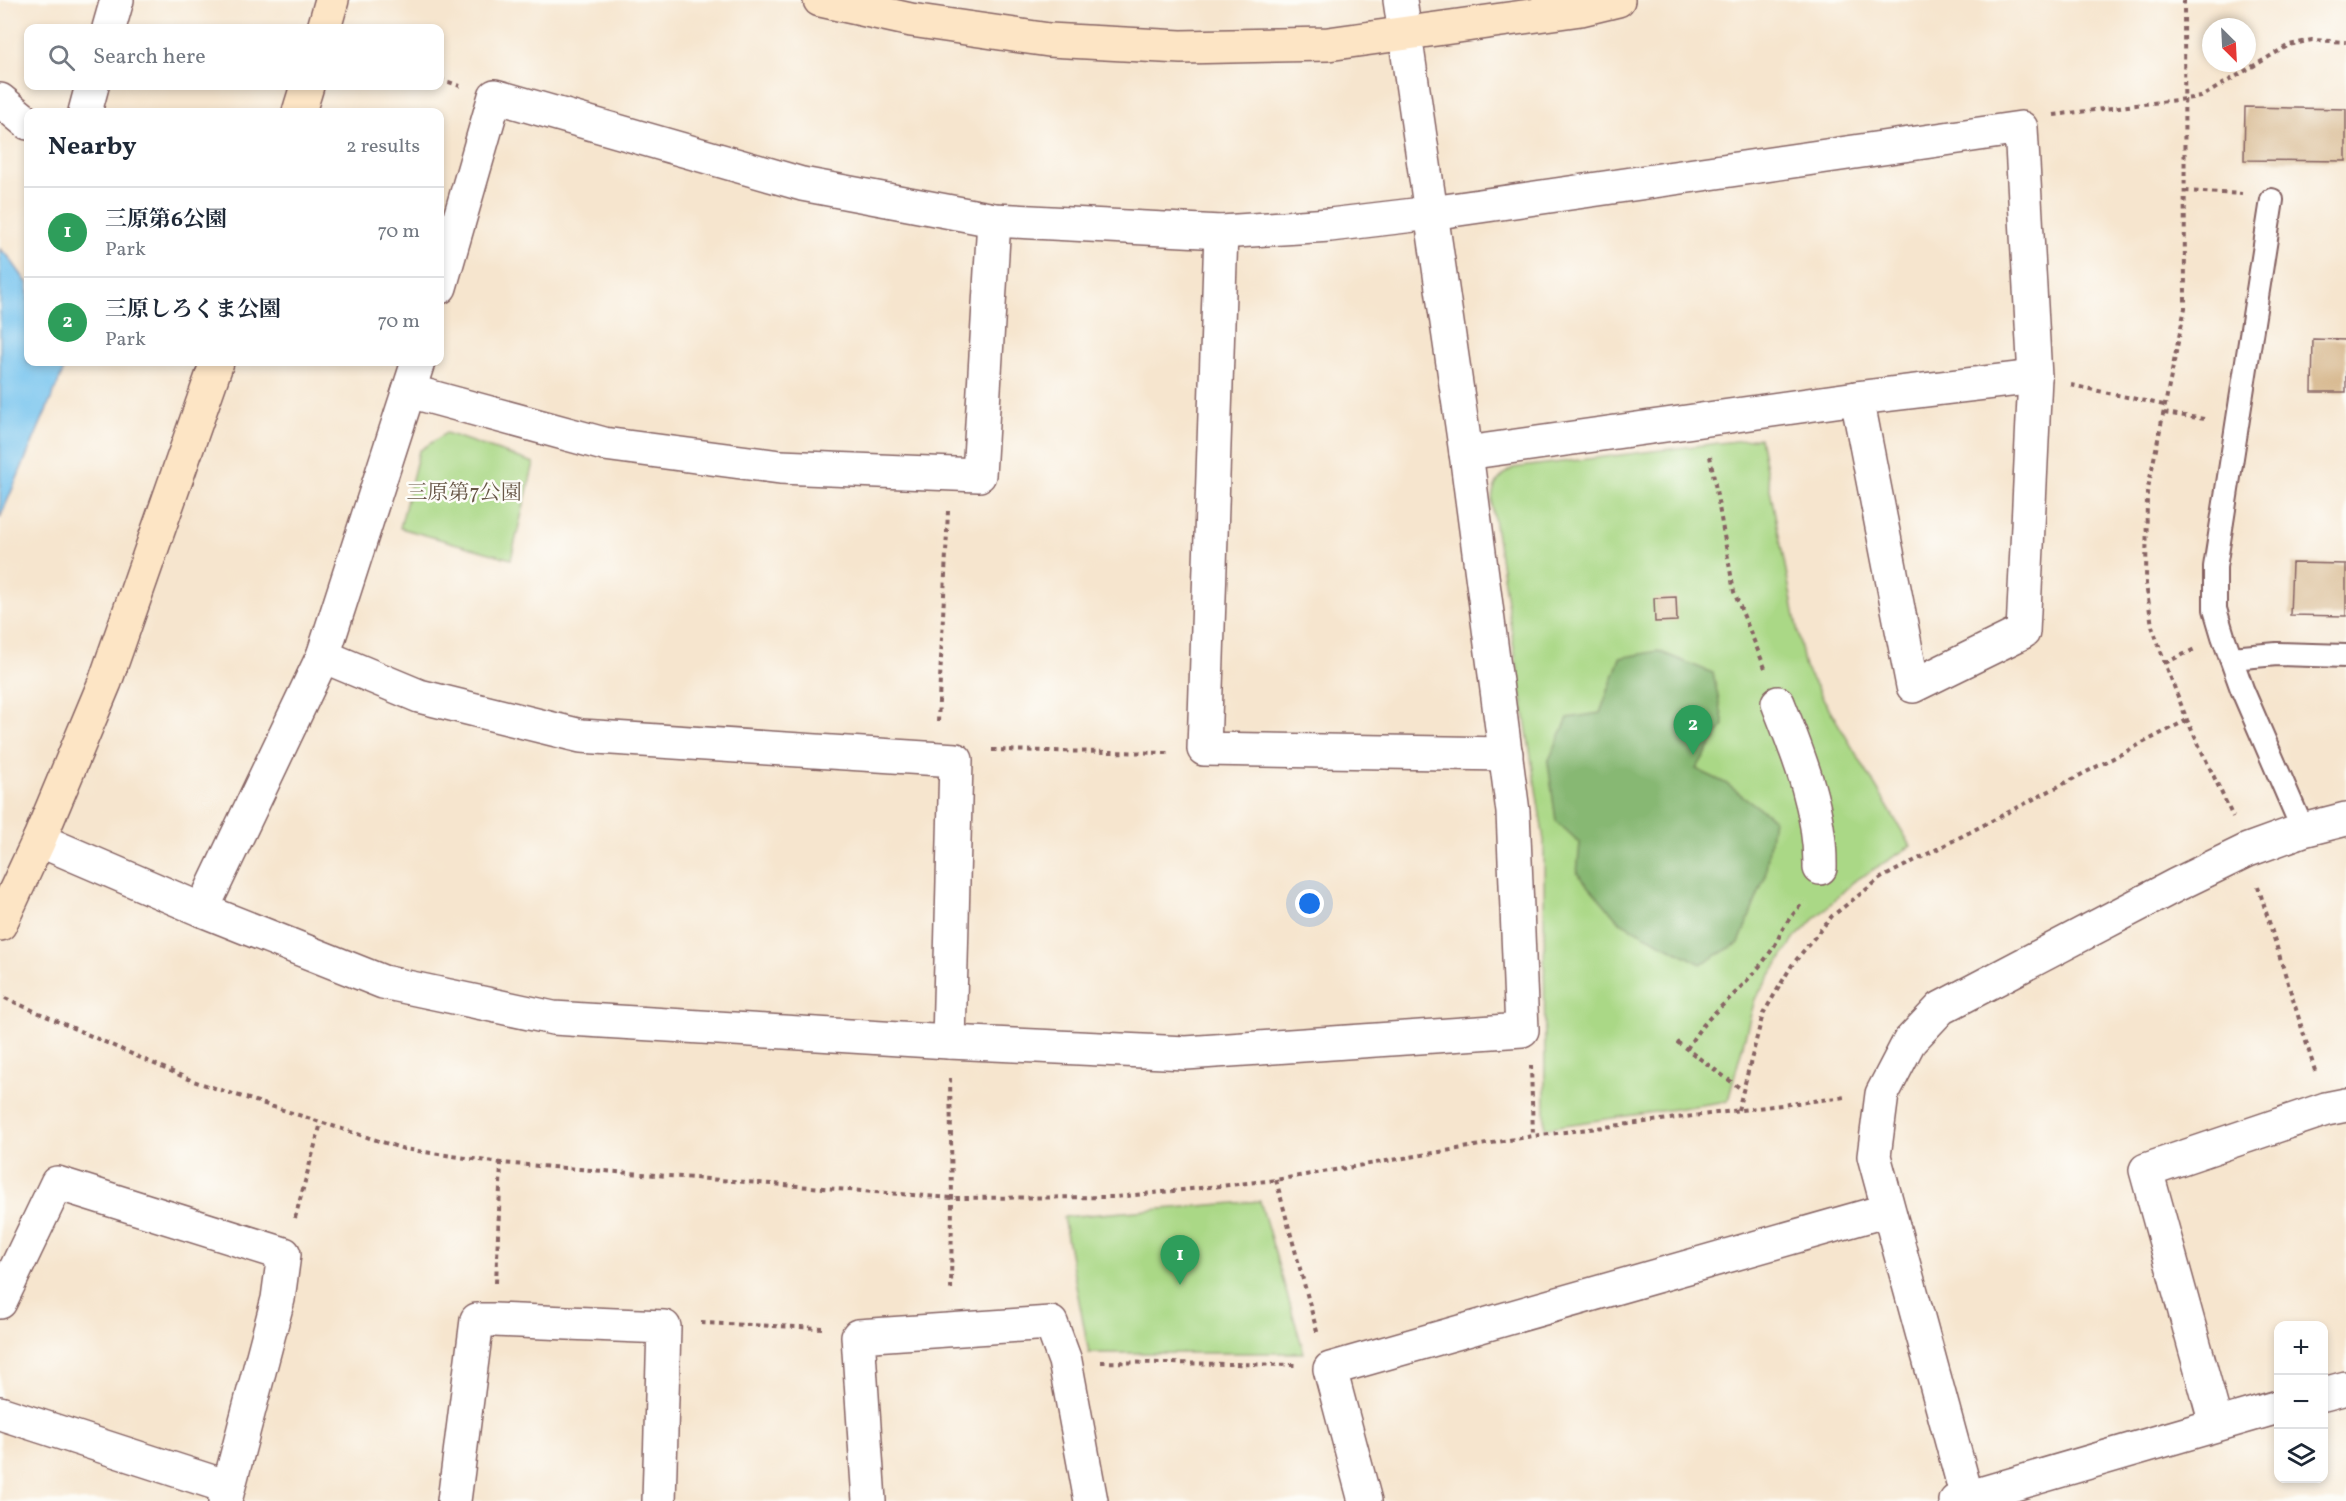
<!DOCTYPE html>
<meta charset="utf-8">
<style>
:root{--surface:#fff;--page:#f2f2f3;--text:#1f2937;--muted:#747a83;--line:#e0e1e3;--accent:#1f6fb2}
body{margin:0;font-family:Vollkorn,"Noto Serif JP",serif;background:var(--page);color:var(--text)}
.controls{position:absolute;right:18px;bottom:18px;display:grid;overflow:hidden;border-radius:12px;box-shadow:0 3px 9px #0003}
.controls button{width:54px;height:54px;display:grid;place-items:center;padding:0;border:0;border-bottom:2px solid var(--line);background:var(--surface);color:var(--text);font:30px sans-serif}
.compass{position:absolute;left:2202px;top:18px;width:54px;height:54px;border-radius:50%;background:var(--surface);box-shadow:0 3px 9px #0003;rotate:156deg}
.you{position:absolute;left:1310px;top:904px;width:21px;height:21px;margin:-15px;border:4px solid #fff;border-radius:50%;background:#1a73e8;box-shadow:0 0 0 9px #1a73e833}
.badge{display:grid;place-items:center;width:39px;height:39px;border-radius:50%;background:var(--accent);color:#fff;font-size:20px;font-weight:700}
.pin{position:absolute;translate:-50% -50px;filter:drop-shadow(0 2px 3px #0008)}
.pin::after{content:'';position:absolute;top:32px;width:21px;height:18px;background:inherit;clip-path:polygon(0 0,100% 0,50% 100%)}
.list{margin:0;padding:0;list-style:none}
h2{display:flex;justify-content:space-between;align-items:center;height:78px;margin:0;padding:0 24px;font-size:26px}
h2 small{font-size:20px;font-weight:400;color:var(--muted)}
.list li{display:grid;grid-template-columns:39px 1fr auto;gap:18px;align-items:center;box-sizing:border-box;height:90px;padding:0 24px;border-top:2px solid var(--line)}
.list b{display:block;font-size:22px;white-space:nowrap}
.list p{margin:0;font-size:20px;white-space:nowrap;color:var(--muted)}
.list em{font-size:20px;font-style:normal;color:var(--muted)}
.icon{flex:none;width:33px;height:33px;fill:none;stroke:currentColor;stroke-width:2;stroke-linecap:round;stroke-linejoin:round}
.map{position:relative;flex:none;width:2346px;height:1501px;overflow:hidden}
.search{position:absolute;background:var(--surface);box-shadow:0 3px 9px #0003;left:24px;top:24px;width:420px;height:66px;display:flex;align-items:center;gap:15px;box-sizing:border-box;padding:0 21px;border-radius:12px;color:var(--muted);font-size:22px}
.panel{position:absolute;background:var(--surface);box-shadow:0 3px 9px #0003;left:24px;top:108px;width:420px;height:258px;border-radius:12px}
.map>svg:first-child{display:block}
</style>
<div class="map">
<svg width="2346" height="1501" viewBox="0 0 2346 1501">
<rect width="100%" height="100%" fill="#fdfcf7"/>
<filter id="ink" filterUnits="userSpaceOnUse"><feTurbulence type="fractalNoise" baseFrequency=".0167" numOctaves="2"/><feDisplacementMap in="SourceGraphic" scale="12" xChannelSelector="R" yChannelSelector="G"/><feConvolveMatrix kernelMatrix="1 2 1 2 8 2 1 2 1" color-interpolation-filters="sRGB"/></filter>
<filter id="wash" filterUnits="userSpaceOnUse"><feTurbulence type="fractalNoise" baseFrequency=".008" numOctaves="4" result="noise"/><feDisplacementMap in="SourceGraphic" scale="24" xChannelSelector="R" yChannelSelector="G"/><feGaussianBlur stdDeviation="1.35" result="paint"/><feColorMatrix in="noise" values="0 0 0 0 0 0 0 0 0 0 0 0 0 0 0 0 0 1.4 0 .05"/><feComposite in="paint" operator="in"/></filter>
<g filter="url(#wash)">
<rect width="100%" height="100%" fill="#f6e5ce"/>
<g fill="#aad886" stroke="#7a7c58" stroke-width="1.5">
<path d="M446,433L534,463L511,559L400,528L419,451Z"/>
<path d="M1760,438L1805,668L1911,846L1853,882L1795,938L1755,999L1728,1101L1545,1128L1544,841L1492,505C1492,487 1497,478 1513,468Z"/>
<path d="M1260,1201L1304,1353H1089L1063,1217Z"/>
</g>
<path fill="#87b873" stroke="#686c4f" stroke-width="1.5" d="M1658,651L1713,673L1724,725L1696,769L1725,783L1773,818L1765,877L1739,943L1701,964L1620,922L1577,873L1580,843L1556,821L1548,762L1568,718L1600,713L1620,658Z"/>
<path fill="#73c2ee" stroke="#5e708c" stroke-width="1.5" d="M0,249L8,256L28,284V362H67L0,518Z"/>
<g id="blocks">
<g fill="#d6b68b">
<path d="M2245,107L2346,109V161L2244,160Z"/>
<path d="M2313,339L2346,340V392H2312Z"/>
<path d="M2292,563L2346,564V616L2290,615Z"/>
<path d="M1676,597L1677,621L1655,622L1654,598Z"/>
</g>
</g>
</g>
<g filter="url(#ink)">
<use href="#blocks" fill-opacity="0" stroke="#866464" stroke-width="1.5"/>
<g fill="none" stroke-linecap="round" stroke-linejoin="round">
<g stroke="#866464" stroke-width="26">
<g id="lane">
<path d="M2272,200L2215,567V609L2223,636L2242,689L2303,830"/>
<path d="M2231,658L2277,654L2346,656"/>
</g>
</g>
<g stroke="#866464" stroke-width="36">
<g id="street">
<path d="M109,28L117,0"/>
<path d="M0,100L28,123"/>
<path d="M85,112L92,86"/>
<path d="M1221,232L1204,749L1506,754"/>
<path d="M440,287L495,96L802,184L994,220L1221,232L1330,225L1431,213L2021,128L2035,377L2023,632L1913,686L1857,398"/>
<path d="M409,391L604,444L780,467L979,475L994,220"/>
<path d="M1466,453L1857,398L2035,377"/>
<path d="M323,656L419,696L581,736L956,760L949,1042"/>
<path d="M1778,703C1799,756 1821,810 1820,868"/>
<path d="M39,840L202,910L383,982L553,1018L949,1042L1186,1053L1522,1030L1513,812L1466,453L1400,0"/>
<path d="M202,910L323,656L418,362"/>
<path d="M0,1302L57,1183L284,1254L278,1299L225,1501"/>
<path d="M2324,1394L2346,1388"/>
<path d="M0,1413L228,1487"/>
<path d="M2216,1424L2146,1170L2326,1109L2346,1105"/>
<path d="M454,1501L477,1320H494L664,1327L659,1501"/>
<path d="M869,1501L858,1336L1051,1323L1065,1361L1091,1501"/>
<path d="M1365,1501L1330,1369L1888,1210"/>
<path d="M1956,1501L2278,1407"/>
<path d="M1968,1501L1874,1156L1882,1094L1909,1042L1941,1008L2176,885L2248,850L2303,830L2346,819"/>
</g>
</g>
<g stroke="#866464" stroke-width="36">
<g id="secondary">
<path d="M820,0L911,20L1049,40L1181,47L1328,44L1581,9L1618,0"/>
<path d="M324,28L332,0"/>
<path d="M299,112L307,86"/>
<path d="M0,924L39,840L105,682L217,362"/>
</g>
</g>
<g stroke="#866464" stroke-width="4" stroke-dasharray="4.5 4.5" stroke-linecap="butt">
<path d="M2184,0L2185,308L2147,493L2146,584L2152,626L2165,663L2187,720L2233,817"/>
<path d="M440,79L460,86"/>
<path d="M2054,115L2201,97L2289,45L2312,40L2346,42"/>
<path d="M2185,191L2242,194"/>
<path d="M2071,385L2164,405"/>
<path d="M2164,413L2205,419"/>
<path d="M1710,456L1734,592L1765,668"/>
<path d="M2165,663L2195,649"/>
<path d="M938,722L948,511"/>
<path d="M992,750L1168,753"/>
<path d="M2258,886L2316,1074"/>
<path d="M5,998L193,1081L404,1149L501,1163L952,1198L1116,1197L1276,1180L1533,1136L1845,1097"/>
<path d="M1677,1042L1744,1091"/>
<path d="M1687,1049C1702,1021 1720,1009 1741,987C1753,974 1767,959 1776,943C1779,938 1780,932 1784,927C1790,917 1797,911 1803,901"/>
<path d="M1531,1065L1533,1136"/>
<path d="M950,1078L952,1198L951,1293"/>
<path d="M1738,1110L1763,1014L1792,965L1832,916L1881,878L2187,720"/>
<path d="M1276,1180L1318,1335"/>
<path d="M295,1218L321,1123"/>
<path d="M496,1283L501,1163"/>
<path d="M701,1323L822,1328"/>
<path d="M1101,1362L1295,1365"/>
</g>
<use href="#lane" stroke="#fff" stroke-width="22"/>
<use href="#street" stroke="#fff" stroke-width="33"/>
<use href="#secondary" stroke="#fde5c5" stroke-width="33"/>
</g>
</g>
<g text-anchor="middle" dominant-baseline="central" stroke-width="5" stroke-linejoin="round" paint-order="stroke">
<g font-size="21" fill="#675646" stroke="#fdfcf7">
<text x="464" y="493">三原第7公園</text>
</g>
</g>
</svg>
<div class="controls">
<button>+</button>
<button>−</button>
<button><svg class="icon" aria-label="layers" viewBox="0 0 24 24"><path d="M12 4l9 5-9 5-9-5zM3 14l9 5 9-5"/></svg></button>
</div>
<svg class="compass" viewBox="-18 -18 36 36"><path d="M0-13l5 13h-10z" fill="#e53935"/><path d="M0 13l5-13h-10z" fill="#747a83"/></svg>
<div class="you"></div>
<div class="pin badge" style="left:1180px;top:1285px;background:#2e9e5b">1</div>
<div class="pin badge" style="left:1693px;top:755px;background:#2e9e5b">2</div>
<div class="search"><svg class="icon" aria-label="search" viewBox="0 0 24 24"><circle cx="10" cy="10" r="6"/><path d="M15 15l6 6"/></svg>Search here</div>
<section class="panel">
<h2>Nearby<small>2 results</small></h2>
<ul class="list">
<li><span class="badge" style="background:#2e9e5b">1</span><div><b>三原第6公園</b><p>Park</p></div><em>70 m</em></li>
<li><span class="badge" style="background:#2e9e5b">2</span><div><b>三原しろくま公園</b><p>Park</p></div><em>70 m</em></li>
</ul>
</section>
</div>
